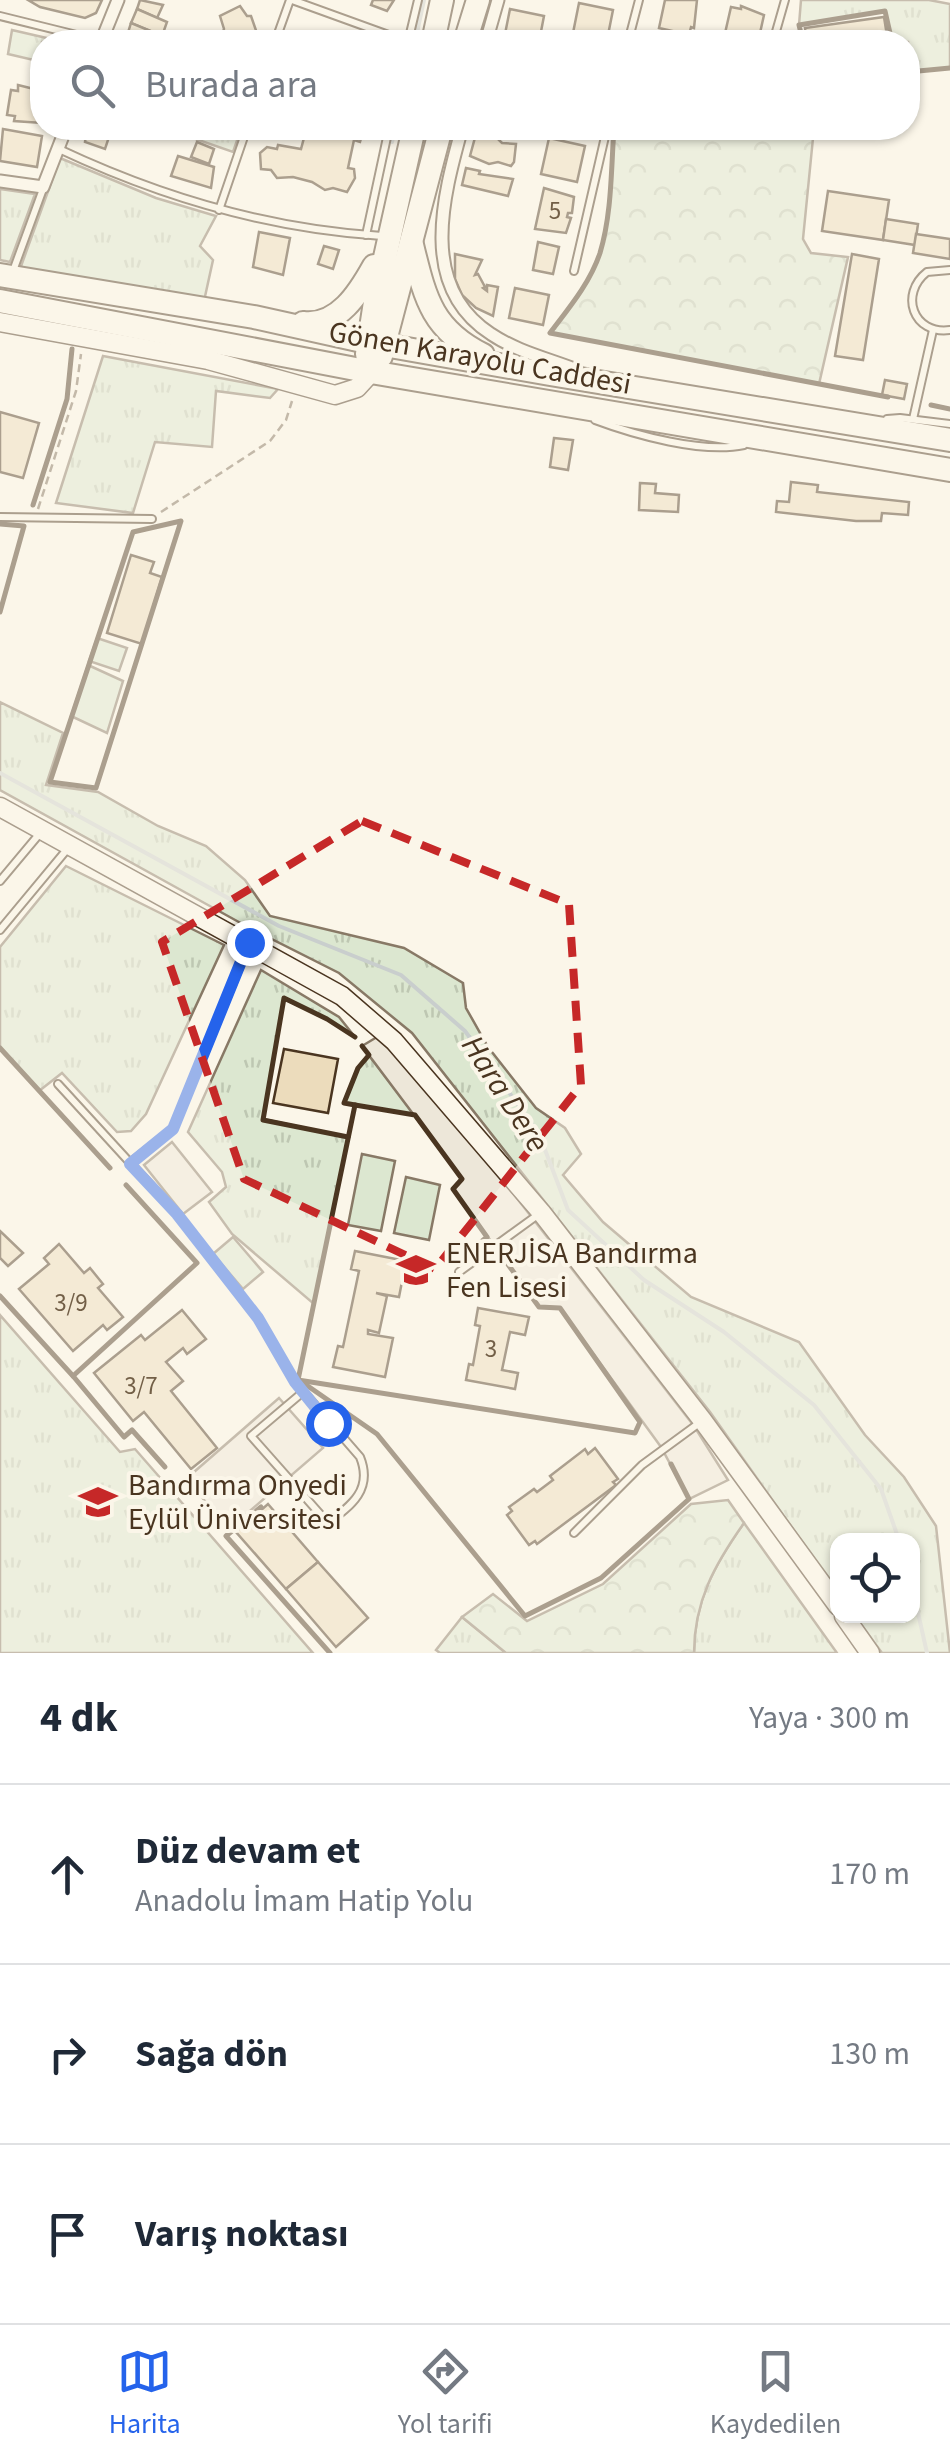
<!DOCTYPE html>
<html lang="tr">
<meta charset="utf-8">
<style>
:root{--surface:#fff;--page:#f6f6f7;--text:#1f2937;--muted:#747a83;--line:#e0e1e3;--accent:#2563eb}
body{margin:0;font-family:"Source Sans 3",sans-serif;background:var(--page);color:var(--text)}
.controls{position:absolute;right:30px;bottom:30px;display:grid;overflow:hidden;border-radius:20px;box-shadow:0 2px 8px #0004}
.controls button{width:90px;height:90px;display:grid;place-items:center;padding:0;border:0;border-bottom:2px solid var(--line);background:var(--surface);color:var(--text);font:50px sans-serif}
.stop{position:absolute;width:30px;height:30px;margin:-22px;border:8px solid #2563eb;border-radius:50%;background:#fff}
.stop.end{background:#2563eb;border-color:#fff;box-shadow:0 2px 10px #0008}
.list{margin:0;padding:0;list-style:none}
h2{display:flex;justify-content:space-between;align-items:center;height:130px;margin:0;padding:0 40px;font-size:42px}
h2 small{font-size:32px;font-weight:400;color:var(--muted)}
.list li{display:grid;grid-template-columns:65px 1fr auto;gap:30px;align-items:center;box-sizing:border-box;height:180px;padding:0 40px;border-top:2px solid var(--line)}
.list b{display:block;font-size:38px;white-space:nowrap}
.list p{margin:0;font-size:32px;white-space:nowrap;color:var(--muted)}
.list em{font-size:32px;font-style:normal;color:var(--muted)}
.icon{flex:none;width:55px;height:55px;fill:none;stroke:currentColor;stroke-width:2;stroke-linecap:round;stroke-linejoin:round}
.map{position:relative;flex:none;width:950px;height:1653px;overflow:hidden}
.search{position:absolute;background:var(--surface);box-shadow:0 2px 8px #0004;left:30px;right:30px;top:30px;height:110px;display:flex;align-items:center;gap:25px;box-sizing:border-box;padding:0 35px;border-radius:40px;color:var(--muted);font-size:38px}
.sheet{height:670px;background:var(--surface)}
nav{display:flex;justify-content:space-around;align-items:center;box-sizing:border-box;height:140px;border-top:2px solid var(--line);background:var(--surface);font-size:28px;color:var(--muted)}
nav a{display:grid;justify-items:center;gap:5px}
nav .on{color:var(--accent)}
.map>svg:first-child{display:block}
</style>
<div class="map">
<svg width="950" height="1653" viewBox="0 0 950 1653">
<defs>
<pattern id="grass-tufts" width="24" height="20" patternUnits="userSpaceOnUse" patternTransform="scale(2.5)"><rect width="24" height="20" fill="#dce7d0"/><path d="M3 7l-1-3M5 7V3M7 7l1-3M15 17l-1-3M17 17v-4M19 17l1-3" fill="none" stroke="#bec7b2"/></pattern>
<pattern id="forest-crowns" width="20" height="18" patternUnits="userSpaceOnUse" patternTransform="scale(2.5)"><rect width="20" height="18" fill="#dce7d0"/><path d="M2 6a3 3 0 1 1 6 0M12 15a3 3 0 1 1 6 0" fill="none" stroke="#bec7b2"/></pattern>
</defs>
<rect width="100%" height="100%" fill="#fbf6e9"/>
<g fill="url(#grass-tufts)" stroke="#887966" stroke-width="2.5">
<path d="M801,0H929L950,4V68L908,72V42H892L885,11L799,25Z"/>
<path d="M12,30L64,42H42V62L8,54Z"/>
<path d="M164,128H225L240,132L233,152Z"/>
<path d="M60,158L156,198L216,216L200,246L213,260L204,301L20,269Z"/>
<path d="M0,189L35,194L10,262L0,260Z"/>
<path d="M103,356L278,389L270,398L216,391L212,447L155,442L133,513L56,503Z"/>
<path d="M0,702L63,733L46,785L98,792L158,826L206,846L245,880L270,916L404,948L463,983L466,1008L488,1047L536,1108L565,1128L581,1154L563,1175L603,1222L691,1297L799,1342L865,1435L904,1477L936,1526L950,1653H882L855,1616H912V1540H838L837,1591L710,1412L412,1033L339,973L246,926L0,790Z"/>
<path d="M66,866L224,945L146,1114L131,1131L117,1132L62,1073L39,1091L0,1048V947Z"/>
<path d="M261,970L339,1017L355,1037L327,1019L284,999L263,1119L348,1137L314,1304L232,1234L209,1202L226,1187L222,1172L188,1132Z"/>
<path d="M369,1055L415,1115L344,1103L358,1068Z"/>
<path d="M0,1315L120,1452L135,1449L313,1653H0Z"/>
<path d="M744,1523L837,1653H694C694,1601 715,1564 744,1523Z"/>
<path d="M462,1617L506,1653H440L436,1650Z"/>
</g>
<g fill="url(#forest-crowns)" stroke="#887966" stroke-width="2.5">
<path d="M614,128H814L803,239L811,253L848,257L819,384L550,333C569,308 590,283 600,253C612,213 611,169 614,128Z"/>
<path d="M728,1500L744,1523C715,1564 694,1601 694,1653H506L462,1617L493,1594L527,1621L603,1584L691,1504Z"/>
</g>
<g fill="#dce7d0" stroke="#887966" stroke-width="2.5">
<path d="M97,638L127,648L119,671L89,661Z"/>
<path d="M88,665L123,681L107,733L71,716Z"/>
<path d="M362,1154L395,1161L381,1231L348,1225Z"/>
<path d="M406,1177L440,1185L429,1240L394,1233Z"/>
<path d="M233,1237L263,1272L243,1289L213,1254Z"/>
</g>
<g fill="#ede7d9" stroke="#887966" stroke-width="2.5">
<path d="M377,1037L406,1065L485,1157L694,1426L728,1480L689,1499L661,1447L560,1308L539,1307L453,1189L462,1179L362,1046Z"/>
<path d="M172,1142L212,1192L183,1214L144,1165Z"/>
<path d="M279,1398L323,1448L229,1529L186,1479Z"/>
</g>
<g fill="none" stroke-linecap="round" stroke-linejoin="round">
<g stroke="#c9cecd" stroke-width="4">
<path d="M415,42L424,0"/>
<path d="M392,142L395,128"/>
<path d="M0,773L279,926L401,975L465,1031L539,1134L568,1210L644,1280L724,1332L814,1405L881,1489L899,1540"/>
<path d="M912,1586L927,1653"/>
</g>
</g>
<g fill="#ecdcbc" stroke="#4a3520" stroke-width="2.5">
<path d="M28,0H102L96,13L85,18L40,7Z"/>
<path d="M140,0L163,5L157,18L137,9Z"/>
<path d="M373,0H394L387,11L371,5Z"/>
<path d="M665,0H697L694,28L691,27L689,35L671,34L672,31L659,28Z"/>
<path d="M579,3L613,10L607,40L573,33Z"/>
<path d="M240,6L247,16H251L260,42H219L224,29L220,16Z"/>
<path d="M741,6L764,15L758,42H723L731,7L741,9Z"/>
<path d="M137,9L167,22L162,36L131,23Z"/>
<path d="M510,9L544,16L539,42L504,39Z"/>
<path d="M884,17L888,42H807L805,28Z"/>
<path d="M131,23L163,36V42H142L127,36Z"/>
<path d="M18,85L42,91V123L14,121L15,116L7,115L11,90L18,91Z"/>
<path d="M87,128L111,131L105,149L85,142Z"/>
<path d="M299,128H364L360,142L354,140L348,168L354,169L355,178L347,192L333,188L325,190L312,182L293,177L277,178L271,170L261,169L260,153L267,147L277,149L278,145L301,149L305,134Z"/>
<path d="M3,129L42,136L37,167L0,161Z"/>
<path d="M476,134L496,137L502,143L516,144L514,162L511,166L498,162L489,164L470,156Z"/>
<path d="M549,138L585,146L577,182L541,174Z"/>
<path d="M197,142L214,149L209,164L191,157Z"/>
<path d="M178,156L214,167L211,188L171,176Z"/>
<path d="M466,168L480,171L479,174L513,179L508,196L462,185Z"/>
<path d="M544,188L574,197L572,213H568L567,217L571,218L566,233L535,229Z"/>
<path d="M828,191L889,200L883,240L822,231Z"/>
<path d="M886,219L918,224L915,245L883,240Z"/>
<path d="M259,232L290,238L283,275L253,267Z"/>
<path d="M916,234L950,239V259L913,253Z"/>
<path d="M538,242L559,247L553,274L533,270Z"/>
<path d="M324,246L339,250L333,269L318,264Z"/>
<path d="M455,254L482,260L475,275L478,274L485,287L483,288L487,291V285L498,287L493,316L476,308L462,295L455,279Z"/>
<path d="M852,254L879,259L863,360L835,356Z"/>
<path d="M515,288L549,295L543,325L509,318Z"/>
<path d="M885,380L907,384L904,399L882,395Z"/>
<path d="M0,412L39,423L23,478L0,472Z"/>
<path d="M554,438L573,440L568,470L550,467Z"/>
<path d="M791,482L818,485L817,492L909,502L908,515L882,513L881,521H856L776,512L777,501L789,502Z"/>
<path d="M640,483L656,484L655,493L679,495L678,512L639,510Z"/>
<path d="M131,555L154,562L150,573L162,577L142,644L107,633Z"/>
<path d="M284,1049L338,1059L328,1113L273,1103Z"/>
<path d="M0,1231L23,1253L8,1266L0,1258Z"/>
<path d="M59,1244L84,1273L90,1268L103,1284L98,1288L123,1317L107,1330L103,1325L73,1351L19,1289L49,1264L44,1258Z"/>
<path d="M355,1251L406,1261L399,1297L376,1293L387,1296L379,1333L368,1330V1334L393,1338L385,1377L333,1367L338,1346L343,1347L359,1271L351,1269Z"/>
<path d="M478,1308L529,1317L525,1335L510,1332L502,1370L518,1373L515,1389L466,1380L469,1364L473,1365L480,1326L475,1325Z"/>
<path d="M182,1310L206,1339L187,1354L183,1348L166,1362L183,1381L171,1391L217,1448L191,1469L144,1412L133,1421L94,1373L141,1335L145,1340Z"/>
<path d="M595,1448L618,1479L613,1482L616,1485L537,1544L535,1541L529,1545L507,1515L512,1511L509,1507L534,1489L537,1492L553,1480L550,1476L585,1449L588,1454Z"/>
<path d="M268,1504L318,1562L286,1589L236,1532Z"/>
<path d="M318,1562L368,1618L336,1647L286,1589Z"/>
</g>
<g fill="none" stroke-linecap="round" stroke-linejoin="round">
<g stroke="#4a3520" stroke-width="10">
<g id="lane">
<path d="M292,0L408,42"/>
<path d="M0,16L101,41"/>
<path d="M275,42L290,0"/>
<path d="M408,42L418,0"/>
<path d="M628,42L639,0"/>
<path d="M773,42L785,0"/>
<path d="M59,149C161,197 268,229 382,236"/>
<path d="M219,210L247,128"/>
<path d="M366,235L389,128"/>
<path d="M950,270L927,272C899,294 913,335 950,330"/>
<path d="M13,271L43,189"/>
<path d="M574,271L607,128"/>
<path d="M887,419L900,418L950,424"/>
<path d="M913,419L933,330"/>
<path d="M595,420C635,435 703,454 744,445"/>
<path d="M0,517L152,519"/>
<path d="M0,881L41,832"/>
<path d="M0,930L69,847"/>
<path d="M58,1084L177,1214L258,1318L295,1382L360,1457C373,1489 352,1505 328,1523L251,1436L303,1392"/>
<path d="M130,1163L173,1129L247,948"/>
<path d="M459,1272L539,1214"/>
<path d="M574,1533L642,1465L702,1421"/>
</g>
</g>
<g stroke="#4a3520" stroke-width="15">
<g id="street">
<path d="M101,42L118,0"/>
<path d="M486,42L498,0"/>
<path d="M462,128C443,197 418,287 491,334C516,351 549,359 577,370"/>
<path d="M0,181L43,187L66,128"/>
</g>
</g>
<g stroke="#4a3520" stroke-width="21">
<g id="secondary">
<path d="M0,322L208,360L335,395L357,388L379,364"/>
<path d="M0,807L342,996L394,1041L541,1212L703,1421L838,1606"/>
<path d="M844,1616L870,1653"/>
</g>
</g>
<g stroke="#4a3520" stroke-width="26">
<g id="highway">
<path d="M433,42L442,0"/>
<path d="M465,42L478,0"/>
<path d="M412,245C425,297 431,329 483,355"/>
<path d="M0,275L254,317L367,342L550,374L950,440"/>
<path d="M0,301L371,372L950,470"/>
<path d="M303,323C338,327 359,293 374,266"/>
<path d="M367,354L375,302L414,128"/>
<path d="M381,356L441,128"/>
</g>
</g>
<g stroke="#7f6f5c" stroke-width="2.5" stroke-dasharray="8 5" stroke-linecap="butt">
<path d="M38,509L76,391L81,354"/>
<path d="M161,512L270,441L286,420L292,401"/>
</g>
<use href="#lane" stroke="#fbf6e9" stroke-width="6"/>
<use href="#street" stroke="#fbf6e9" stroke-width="11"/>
<use href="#secondary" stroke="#fbf6e9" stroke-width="18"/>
<use href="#highway" stroke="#fbf6e9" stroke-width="22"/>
<g stroke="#4a3520" stroke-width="5">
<path d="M803,42L799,25L885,11L892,42"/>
<path d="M908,72L950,68"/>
<path d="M614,128C611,169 612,213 600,253C590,283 569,308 550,333L888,397"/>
<path d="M931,405L950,409"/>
<path d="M33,505L67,399L72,349"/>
<path d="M181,521L96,788L50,782L133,532Z"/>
<path d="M0,524L24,526L0,612"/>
<path d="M0,1048L110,1168"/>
<path d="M355,1105L344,1103L358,1068L369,1055L362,1046"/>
<path d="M348,1137L263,1120L284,998L327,1019L355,1037"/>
<path d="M459,1260L487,1237L453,1189L462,1179L415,1115L355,1105L298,1380L635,1433L640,1422L560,1308L539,1307L499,1252"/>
<path d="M0,1296L73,1376L197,1263L126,1185"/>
<path d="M73,1376L124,1437L132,1430L165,1467"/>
<path d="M302,1382L377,1434L525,1616L601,1578L689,1499L671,1464"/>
<path d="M261,1507L226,1536L330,1653"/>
</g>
</g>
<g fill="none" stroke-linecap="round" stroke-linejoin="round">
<path stroke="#2563eb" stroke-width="12" d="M249,942L173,1129L130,1164L177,1214L258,1318L295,1382L328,1423"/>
</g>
<path d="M0 0H950V1653H0ZM362,821L569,904L581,1085L435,1269L244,1179L162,942Z" fill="#fbf6e9" fill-opacity=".55" fill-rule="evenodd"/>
<path fill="none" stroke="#c62828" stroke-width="8" stroke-dasharray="20 12" stroke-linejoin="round" d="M362,821L569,904L581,1085L435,1269L244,1179L162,942Z"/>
<defs>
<g id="school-bare" transform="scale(3)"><path d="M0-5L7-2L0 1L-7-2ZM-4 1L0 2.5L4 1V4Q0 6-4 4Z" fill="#c62828" stroke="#fbf6e9" stroke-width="2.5" paint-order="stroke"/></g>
<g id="university-bare" transform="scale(3)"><path d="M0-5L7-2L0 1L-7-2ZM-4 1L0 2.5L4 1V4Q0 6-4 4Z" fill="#c62828" stroke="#fbf6e9" stroke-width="2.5" paint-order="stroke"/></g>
</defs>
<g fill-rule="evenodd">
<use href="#school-bare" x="416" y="1270"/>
<use href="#university-bare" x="98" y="1502"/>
</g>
<g text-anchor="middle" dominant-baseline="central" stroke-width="8" stroke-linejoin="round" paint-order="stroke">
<g font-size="25" fill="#725f47">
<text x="555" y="211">5</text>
<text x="71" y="1303">3/9</text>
<text x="491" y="1349">3</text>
<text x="141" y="1386">3/7</text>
</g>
<g font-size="30" fill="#4a3520" stroke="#fbf6e9">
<text transform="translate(480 358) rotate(10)">Gönen Karayolu Caddesi</text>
</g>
<g font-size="30" fill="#4a3520" stroke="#fbf6e9" text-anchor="start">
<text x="446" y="1253">ENERJİSA Bandırma<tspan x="446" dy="34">Fen Lisesi</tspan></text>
<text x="128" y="1485">Bandırma Onyedi<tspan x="128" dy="34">Eylül Üniversitesi</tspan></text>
</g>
<g font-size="32" font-style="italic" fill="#4a3520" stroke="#fbf6e9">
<text transform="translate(505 1094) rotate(57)">Hara Dere</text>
</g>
</g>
</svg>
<div class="controls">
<button><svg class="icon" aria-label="locate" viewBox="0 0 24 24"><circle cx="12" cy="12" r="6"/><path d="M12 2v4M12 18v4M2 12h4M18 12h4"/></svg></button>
</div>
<div class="stop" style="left:328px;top:1423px"></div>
<div class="stop end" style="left:249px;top:942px"></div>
<div class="search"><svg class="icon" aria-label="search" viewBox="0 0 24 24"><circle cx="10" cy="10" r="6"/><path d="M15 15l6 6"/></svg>Burada ara</div>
</div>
<section class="sheet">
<h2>4 dk<small>Yaya · 300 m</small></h2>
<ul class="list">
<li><svg class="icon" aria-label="ahead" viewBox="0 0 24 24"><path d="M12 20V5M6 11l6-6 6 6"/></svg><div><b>Düz devam et</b><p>Anadolu İmam Hatip Yolu</p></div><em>170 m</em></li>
<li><svg class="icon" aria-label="right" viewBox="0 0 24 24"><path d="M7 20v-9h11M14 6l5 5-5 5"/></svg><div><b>Sağa dön</b></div><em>130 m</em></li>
<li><svg class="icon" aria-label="arrive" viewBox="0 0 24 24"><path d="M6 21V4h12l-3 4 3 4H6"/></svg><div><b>Varış noktası</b></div></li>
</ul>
</section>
<nav>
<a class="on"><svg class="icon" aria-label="map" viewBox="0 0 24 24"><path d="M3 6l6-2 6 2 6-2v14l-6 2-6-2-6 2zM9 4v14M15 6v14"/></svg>Harita</a>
<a><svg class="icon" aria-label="directions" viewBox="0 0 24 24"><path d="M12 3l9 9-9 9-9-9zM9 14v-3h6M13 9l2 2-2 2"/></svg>Yol tarifi</a>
<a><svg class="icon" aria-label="saved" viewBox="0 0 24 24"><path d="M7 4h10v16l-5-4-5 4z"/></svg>Kaydedilen</a>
</nav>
